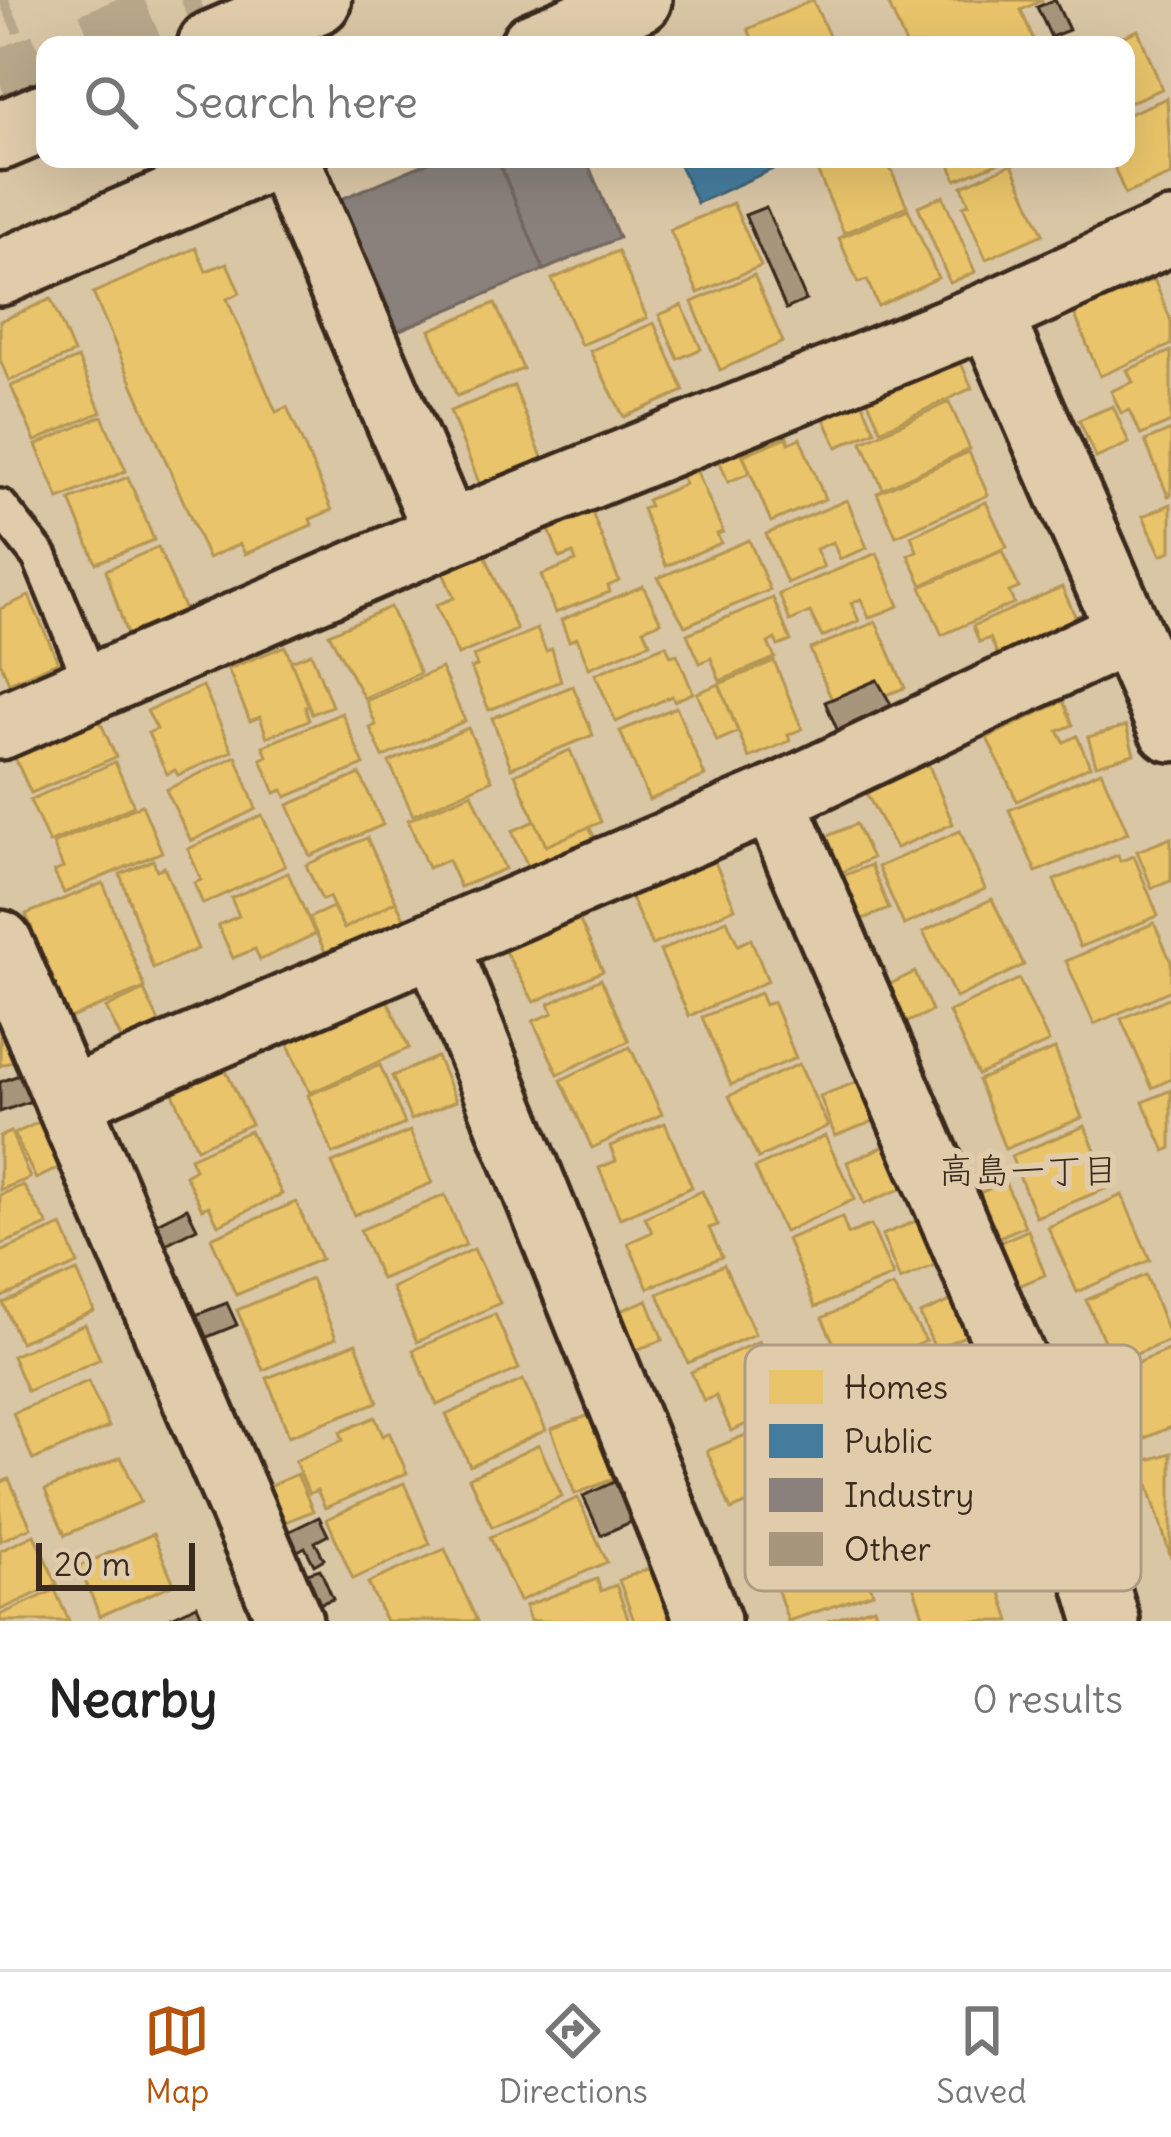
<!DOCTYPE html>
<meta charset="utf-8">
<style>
:root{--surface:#fff;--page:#f2f2f2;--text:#222;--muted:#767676;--line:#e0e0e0;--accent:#b45309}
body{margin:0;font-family:Delius,"Klee One",sans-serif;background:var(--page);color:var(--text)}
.scale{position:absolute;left:36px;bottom:30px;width:159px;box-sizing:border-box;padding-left:12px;border:6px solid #3b2a1e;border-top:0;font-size:33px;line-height:42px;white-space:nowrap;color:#3b2a1e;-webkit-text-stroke:9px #e0ccab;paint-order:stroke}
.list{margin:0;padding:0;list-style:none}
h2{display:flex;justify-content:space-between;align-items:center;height:156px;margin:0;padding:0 48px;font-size:51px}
h2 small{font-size:39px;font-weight:400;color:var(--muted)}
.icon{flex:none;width:66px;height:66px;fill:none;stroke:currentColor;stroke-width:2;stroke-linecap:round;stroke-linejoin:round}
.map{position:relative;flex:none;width:1171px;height:1621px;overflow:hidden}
.search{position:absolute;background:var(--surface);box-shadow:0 12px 48px #0002;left:36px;right:36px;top:36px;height:132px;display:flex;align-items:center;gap:30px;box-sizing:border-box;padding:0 42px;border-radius:24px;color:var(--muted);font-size:45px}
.sheet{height:348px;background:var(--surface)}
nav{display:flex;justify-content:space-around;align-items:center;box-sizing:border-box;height:168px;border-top:3px solid var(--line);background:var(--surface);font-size:33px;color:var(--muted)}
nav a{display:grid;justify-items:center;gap:6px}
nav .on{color:var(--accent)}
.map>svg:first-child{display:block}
</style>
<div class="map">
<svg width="1171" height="1621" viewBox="0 0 1171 1621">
<rect width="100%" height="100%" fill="#d9c6a5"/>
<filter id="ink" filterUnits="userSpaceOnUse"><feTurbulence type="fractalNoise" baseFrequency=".00833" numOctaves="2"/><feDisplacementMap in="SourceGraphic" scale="24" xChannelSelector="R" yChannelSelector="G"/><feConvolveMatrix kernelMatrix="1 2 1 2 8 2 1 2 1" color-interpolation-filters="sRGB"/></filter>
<g filter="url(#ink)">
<g fill="#e9c46a" stroke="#b59653" stroke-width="3">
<path d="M813,0L833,45H755L748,29Z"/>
<path d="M887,0H1043L1021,10L1036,45H906Z"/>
<path d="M1138,30L1162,89L1126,104V45H1103Z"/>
<path d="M1167,98L1171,175L1125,194L1111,159H1126V115Z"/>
<path d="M837,159H886L907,206L844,233L816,168Z"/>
<path d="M948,159H1007L956,180Z"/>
<path d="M1012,164L1043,234L986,259L963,206L969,204L962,186Z"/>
<path d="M943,196L975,272L950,283L918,206Z"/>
<path d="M733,203L761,266L698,293L670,230Z"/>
<path d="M908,209L938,278L878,306L867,280L858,283L839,238Z"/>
<path d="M196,248L206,271L227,263L240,293L227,299L276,412L287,407L332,510L310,519L312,525L245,554L240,544L208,558L93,293Z"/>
<path d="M618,251L647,318L581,345L552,279Z"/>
<path d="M754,275L783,342L720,370L692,302Z"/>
<path d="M1154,279L1171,321V345L1100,376L1074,313Z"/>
<path d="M51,299L74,353L9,381L0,360V321Z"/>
<path d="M495,303L523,369L457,396L430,330Z"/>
<path d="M682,305L701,349L678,359L659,315Z"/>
<path d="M654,323L684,391L624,417L590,351Z"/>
<path d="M1171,351V422L1141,435L1130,410L1121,413L1111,391L1133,382L1127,370Z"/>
<path d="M956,352L972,388L881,430L862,388Z"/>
<path d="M78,358L101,412L35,441L11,386Z"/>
<path d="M514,386L543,460L480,485L450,411Z"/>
<path d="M857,391L875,431L837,447L819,408Z"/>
<path d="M949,402L970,449L883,489L862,442Z"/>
<path d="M1113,406L1129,443L1096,458L1079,420Z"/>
<path d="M102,416L126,471L59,499L36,445Z"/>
<path d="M779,419L787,437L743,455L750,473L728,482L714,447Z"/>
<path d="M1171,430V495L1168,496L1145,441Z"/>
<path d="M787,437L789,443L800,438L825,499L771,522L743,455Z"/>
<path d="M969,452L988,495L896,536L877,493Z"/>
<path d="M695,467L723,532L717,534L721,543L666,566L642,509L650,506L647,500L685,484L680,474Z"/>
<path d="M128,477L154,540L96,563L70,500Z"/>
<path d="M847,500L867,548L840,559L833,542L816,549L824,567L787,583L766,534Z"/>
<path d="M986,502L1007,547L922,585L908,555L917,551L911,536Z"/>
<path d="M1171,504V551L1161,555L1143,516Z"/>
<path d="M591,510L619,581L608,586L610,592L555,613L541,575L576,561L573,553L560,558L548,527Z"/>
<path d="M749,540L770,590L685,626L658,578Z"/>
<path d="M158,547L186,613L128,638L106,570Z"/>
<path d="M483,550L517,630L458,655L436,605L454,598L441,568Z"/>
<path d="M1002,551L1019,588L1009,592L1014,603L942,635L921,587Z"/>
<path d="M877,553L899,606L869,618L861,599L851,603L859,621L822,637L810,612L790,621L779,594Z"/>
<path d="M643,586L661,622L643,629L650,643L589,668L577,638L569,641L561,620Z"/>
<path d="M1062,587L1076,618L1060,625L1064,634L1001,662L990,638L979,642L973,626Z"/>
<path d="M29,596L58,662L9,683L0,661V609Z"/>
<path d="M773,598L791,641L778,646L775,639L768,643L775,658L720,681L711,658L700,663L687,634Z"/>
<path d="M390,607L420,673L364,698L329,634Z"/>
<path d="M876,622L905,688L883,696L877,680L832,700L810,649Z"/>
<path d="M537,629L546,651L552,649L561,681L489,710L471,668L477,666L473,656Z"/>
<path d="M666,645L671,656L677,654L693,693L674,701L672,696L616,722L595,674Z"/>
<path d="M285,646L309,706L305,707L309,720L267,737L260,717L250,721L228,669Z"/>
<path d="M311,653L332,706L312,714L291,661Z"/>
<path d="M774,661L802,729L788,735L790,741L749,758L719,684Z"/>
<path d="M441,668L465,721L383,757L370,728L376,725L366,701Z"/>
<path d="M719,684L738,732L717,741L697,693Z"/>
<path d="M203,686L232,751L178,775L175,770L167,774L148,733L157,729L147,711Z"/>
<path d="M573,686L593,735L511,768L492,718Z"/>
<path d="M1063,701L1073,725L1058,731L1064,742L1077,736L1090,766L1017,801L987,738Z"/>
<path d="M676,707L705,776L649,800L620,731Z"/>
<path d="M342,713L364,765L286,797L283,790L275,793L261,759L267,756L263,746Z"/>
<path d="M98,717L116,757L31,793L13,754Z"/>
<path d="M1126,726L1134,754L1096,765L1088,737Z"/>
<path d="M468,728L492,780L413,815L389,762Z"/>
<path d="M570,750L601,822L546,846L515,774Z"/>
<path d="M236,756L256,809L191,841L166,790Z"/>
<path d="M927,761L953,824L896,848L863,787Z"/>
<path d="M115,762L134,806L49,843L30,800Z"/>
<path d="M1101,771L1128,833L1036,872L1009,810Z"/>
<path d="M360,774L383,825L310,856L288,805Z"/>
<path d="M472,793L505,869L460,887L448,860L428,868L408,820Z"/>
<path d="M142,805L162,852L64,893L54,872L63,868L53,844Z"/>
<path d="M262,815L285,866L203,904L194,883L201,880L188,849Z"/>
<path d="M535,821L546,846L589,827L597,842L530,871L512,831Z"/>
<path d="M856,824L872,858L834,876L818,840Z"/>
<path d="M960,831L985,889L904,925L878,867Z"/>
<path d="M367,838L396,901L344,929L329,897L322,900L306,865Z"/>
<path d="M1171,838V881L1152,888L1137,851Z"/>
<path d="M711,853L735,908L652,945L627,889Z"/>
<path d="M1118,855L1120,861L1134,856L1158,916L1080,947L1054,880Z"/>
<path d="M153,860L157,870L164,867L198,949L153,968L120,874Z"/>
<path d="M871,865L889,909L855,922L837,878Z"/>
<path d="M288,873L315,934L260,960L255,949L233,958L218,925L239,916L231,898Z"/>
<path d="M103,883L145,988L68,1019L26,914Z"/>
<path d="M992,899L1024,965L956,998L923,932Z"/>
<path d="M396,901L405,920L327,956L309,918L333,907L344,929Z"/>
<path d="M573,906L603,971L534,1002L502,946Z"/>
<path d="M727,920L738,945L751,939L768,981L689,1016L660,951Z"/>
<path d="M1154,923L1171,962V990L1094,1024L1066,961Z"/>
<path d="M915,972L932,1011L899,1026L882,988Z"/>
<path d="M601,979L629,1041L558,1074L533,1021L553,1013L549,1004Z"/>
<path d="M1019,979L1049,1042L978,1075L949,1012Z"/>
<path d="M380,984L409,1048L310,1093L281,1029Z"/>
<path d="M144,990L161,1026L124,1044L106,1008Z"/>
<path d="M760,993L765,1005L773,1002L796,1058L731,1085L702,1017Z"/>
<path d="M1171,997V1079L1152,1088L1121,1019Z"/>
<path d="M0,1019L16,1060L0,1066Z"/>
<path d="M630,1047L662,1114L592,1148L561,1080Z"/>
<path d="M1055,1049L1082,1118L1005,1149L978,1080Z"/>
<path d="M437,1057L456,1101L411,1120L392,1076Z"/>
<path d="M221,1060L251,1124L197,1148L169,1084Z"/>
<path d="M799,1064L828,1126L758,1158L729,1096Z"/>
<path d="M380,1065L405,1124L333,1154L308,1095Z"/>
<path d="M862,1080L877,1120L835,1136L820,1096Z"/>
<path d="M1171,1090V1148L1165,1151L1143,1102Z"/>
<path d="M46,1119L68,1163L36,1179L14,1134Z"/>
<path d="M665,1123L692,1187L620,1218L599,1168L616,1161L610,1146Z"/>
<path d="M1085,1126L1110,1187L1036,1217L1011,1156Z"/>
<path d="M250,1131L282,1194L218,1225L209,1206L202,1209L185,1175L195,1169L190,1158Z"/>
<path d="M410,1131L432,1183L354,1215L332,1163Z"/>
<path d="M11,1132L30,1178L0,1190V1136Z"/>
<path d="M825,1136L855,1199L784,1232L755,1168Z"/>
<path d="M890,1144L908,1186L864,1204L847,1162Z"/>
<path d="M1005,1182L1025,1226L990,1241L970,1197Z"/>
<path d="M23,1185L48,1225L0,1245V1195Z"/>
<path d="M702,1191L718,1225L709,1228L722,1257L648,1288L628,1243L652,1232L645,1217Z"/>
<path d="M445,1195L466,1245L381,1279L360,1230Z"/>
<path d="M1122,1195L1150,1260L1077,1292L1048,1227Z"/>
<path d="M296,1202L321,1259L236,1295L211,1238Z"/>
<path d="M842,1217L848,1234L871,1225L893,1276L815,1307L787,1239Z"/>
<path d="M921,1219L939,1263L900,1280L882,1235Z"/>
<path d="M62,1225L78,1264L0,1298V1252Z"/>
<path d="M1028,1230L1045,1275L1009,1290L991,1246Z"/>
<path d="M474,1249L500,1303L417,1342L392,1288Z"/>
<path d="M724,1265L755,1334L688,1363L658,1294Z"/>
<path d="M77,1271L94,1311L20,1342L3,1303Z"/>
<path d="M1146,1275L1171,1340L1114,1363L1086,1300Z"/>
<path d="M311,1279L336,1338L263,1370L237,1310Z"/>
<path d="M893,1286L926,1341L849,1376L822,1318Z"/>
<path d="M955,1299L970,1334L935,1349L920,1314Z"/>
<path d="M647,1300L663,1340L625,1354L610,1315Z"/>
<path d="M495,1314L519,1369L437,1405L413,1350Z"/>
<path d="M85,1324L100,1359L27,1391L12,1356Z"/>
<path d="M759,1341L789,1405L731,1431L716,1396L704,1401L691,1372Z"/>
<path d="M356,1343L378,1402L289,1436L267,1378Z"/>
<path d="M1170,1349L1171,1427L1126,1446L1098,1380Z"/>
<path d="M523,1380L546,1430L470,1466L446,1415Z"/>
<path d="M88,1381L109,1427L33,1460L13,1413Z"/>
<path d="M590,1415L614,1479L575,1494L551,1429Z"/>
<path d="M791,1416L814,1476L731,1510L707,1451Z"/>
<path d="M375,1417L383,1436L389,1432L407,1473L325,1508L317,1490L309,1494L295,1461L343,1440L340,1432Z"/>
<path d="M539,1445L562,1496L492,1527L469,1478Z"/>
<path d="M1171,1453V1558L1141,1462Z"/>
<path d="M121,1457L141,1502L65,1535L45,1490Z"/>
<path d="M297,1474L313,1511L278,1525L263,1489Z"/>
<path d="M9,1479L31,1527L0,1541V1483Z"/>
<path d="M404,1483L430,1544L353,1579L327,1519Z"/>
<path d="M578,1498L607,1562L519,1601L490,1537Z"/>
<path d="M980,1527L1010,1621H925L902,1552Z"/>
<path d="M153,1534L174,1584L100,1616L79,1566Z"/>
<path d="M34,1535L57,1584L0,1610V1551Z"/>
<path d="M445,1549L477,1621H386L368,1583Z"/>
<path d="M861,1556L873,1593L788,1621L776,1585Z"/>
<path d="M650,1568L670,1621H634L619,1580Z"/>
<path d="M597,1579L601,1591L616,1585L629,1621H530L525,1606Z"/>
<path d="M55,1590L69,1621H0V1615Z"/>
<path d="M874,1607L878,1621H828Z"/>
</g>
<path fill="#457b9d" stroke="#426377" stroke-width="3" d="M677,159H768L773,169L697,203Z"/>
<g fill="#8a817c" stroke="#726760" stroke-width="3">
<path d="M436,159H497L544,270L395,332L339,200Z"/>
<path d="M498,159H586L619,238L544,270Z"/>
</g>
<g fill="#a8967c" stroke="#3b2a1e" stroke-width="3">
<path d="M1055,0L1069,30L1051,37L1037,7Z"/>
<path d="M766,207L806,300L786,309L745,215Z"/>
<path d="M877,680L896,713L840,736L825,702Z"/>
<path d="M27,1072L37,1099L0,1112V1082Z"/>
<path d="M187,1208L197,1228L162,1246L151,1226Z"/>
<path d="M227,1303L237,1325L200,1340L190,1317Z"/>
<path d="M619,1480L636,1520L601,1535L583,1496Z"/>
<path d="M319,1517L328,1535L315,1542L324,1559L314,1565L305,1547L294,1553L284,1534Z"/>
<path d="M320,1569L333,1599L316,1605L304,1574Z"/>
<path d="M197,1605L204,1621H163Z"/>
</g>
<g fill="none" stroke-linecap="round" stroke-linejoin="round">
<g stroke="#b9a78a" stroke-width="66" stroke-dasharray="66 33" stroke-linecap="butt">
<path d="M0,4L9,0"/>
<path d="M92,45L200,0"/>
<path d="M0,84L45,65"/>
</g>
<g stroke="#3b2a1e" stroke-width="42">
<path id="lane" d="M0,507L40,557L94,688"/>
</g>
<g stroke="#3b2a1e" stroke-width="72">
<g id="street">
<path d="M533,45L639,0"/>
<path d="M287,159L447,534"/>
<path d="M0,273L267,159"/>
<path d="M990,314L1171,729"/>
<path d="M0,727L447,534L990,314L1171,232"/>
<path d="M773,799L1065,1480L1107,1621"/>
<path d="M0,943L290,1621"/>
<path d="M437,945L708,1621"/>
<path d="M67,1100L773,799L1128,631"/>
</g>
</g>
<g stroke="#3b2a1e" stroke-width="75">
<g id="highway">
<path d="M212,45L317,0"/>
<path d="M0,136L45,117"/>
</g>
</g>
<use href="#lane" stroke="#e0ccab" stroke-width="33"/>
<use href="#street" stroke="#e0ccab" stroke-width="63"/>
<use href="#highway" stroke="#e0ccab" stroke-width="66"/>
</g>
</g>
<g text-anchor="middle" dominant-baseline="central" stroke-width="12" stroke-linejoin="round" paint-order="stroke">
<g font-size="36" fill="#3b2a1e" stroke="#e0ccab">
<text x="1028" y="1170">高島一丁目</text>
</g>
</g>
<rect x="745" y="1345" width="396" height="246" rx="18" fill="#e0ccab" stroke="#ae9b81" stroke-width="3"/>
<rect x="769" y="1370" width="54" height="34" fill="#e9c46a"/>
<rect x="769" y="1424" width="54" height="34" fill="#457b9d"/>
<rect x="769" y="1478" width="54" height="34" fill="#8a817c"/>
<rect x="769" y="1532" width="54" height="34" fill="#a8967c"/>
<g font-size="33" fill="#3b2a1e">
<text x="844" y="1399">Homes</text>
<text x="844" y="1453">Public</text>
<text x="844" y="1507">Industry</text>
<text x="844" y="1561">Other</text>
</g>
</svg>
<div class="scale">20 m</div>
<div class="search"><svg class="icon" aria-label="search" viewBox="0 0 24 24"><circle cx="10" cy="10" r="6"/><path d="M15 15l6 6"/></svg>Search here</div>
</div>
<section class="sheet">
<h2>Nearby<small>0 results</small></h2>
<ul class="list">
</ul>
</section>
<nav>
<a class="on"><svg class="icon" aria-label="map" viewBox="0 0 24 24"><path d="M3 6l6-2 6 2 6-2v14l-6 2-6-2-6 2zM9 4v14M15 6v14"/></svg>Map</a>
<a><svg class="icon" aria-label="directions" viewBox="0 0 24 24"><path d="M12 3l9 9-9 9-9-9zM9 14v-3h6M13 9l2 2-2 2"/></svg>Directions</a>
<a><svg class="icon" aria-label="saved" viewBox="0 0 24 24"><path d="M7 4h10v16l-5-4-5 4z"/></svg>Saved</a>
</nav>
